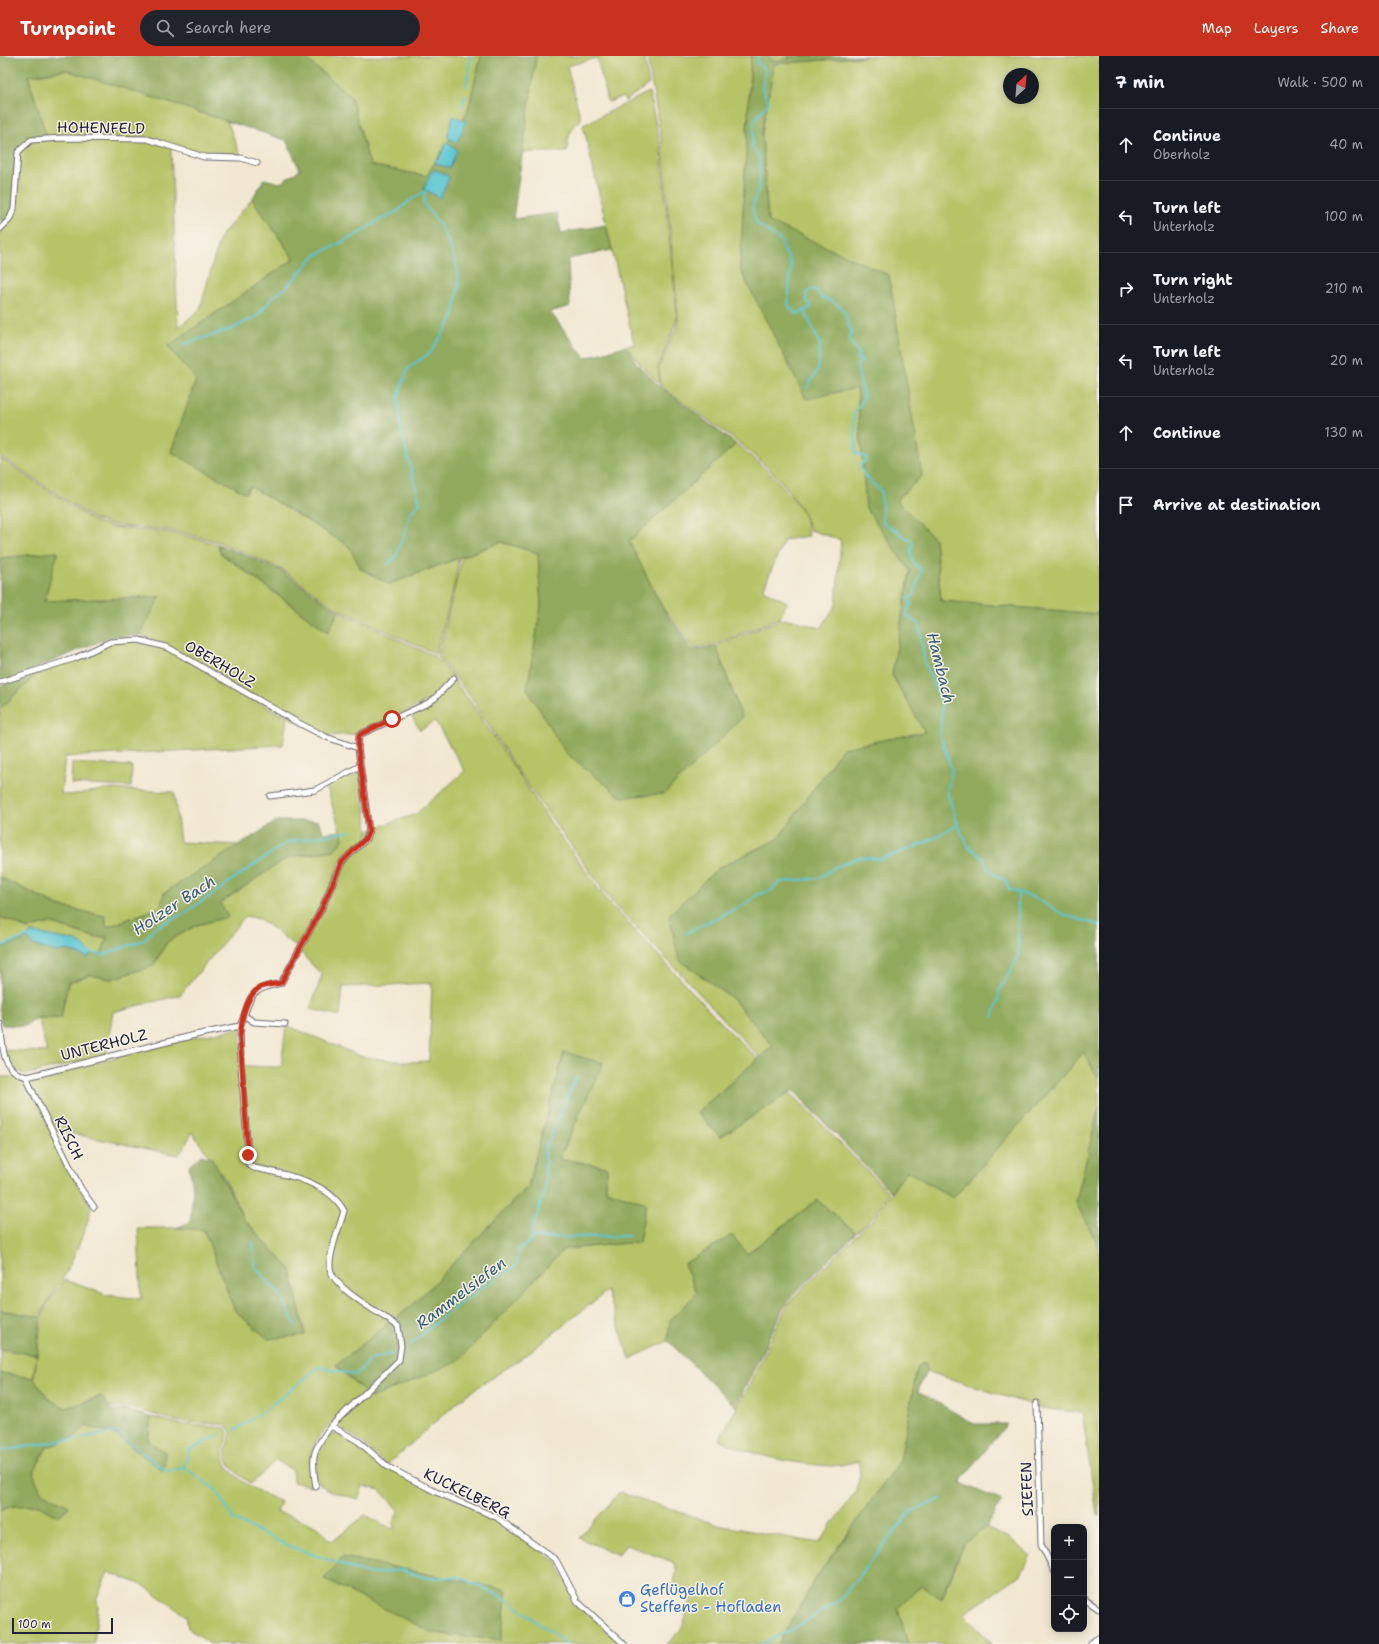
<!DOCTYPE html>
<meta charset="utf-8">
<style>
:root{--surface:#171b24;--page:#20242c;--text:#f1f3f6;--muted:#9ea1a6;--line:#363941;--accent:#c8321e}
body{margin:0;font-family:"Shantell Sans",sans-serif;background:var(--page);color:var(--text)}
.controls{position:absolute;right:12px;bottom:12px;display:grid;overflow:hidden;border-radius:8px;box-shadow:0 2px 10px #0003}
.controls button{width:36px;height:36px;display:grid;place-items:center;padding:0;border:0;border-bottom:1px solid var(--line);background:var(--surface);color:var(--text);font:20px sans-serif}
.compass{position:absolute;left:1003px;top:12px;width:36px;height:36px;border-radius:50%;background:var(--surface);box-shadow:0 2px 10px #0003;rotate:26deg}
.scale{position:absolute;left:12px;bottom:10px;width:101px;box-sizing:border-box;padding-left:4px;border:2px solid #22223b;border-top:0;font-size:11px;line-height:14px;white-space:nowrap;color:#22223b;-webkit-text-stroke:3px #f7f3e8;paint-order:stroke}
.stop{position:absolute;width:12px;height:12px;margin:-9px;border:3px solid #c8321e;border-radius:50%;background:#fff}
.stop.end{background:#c8321e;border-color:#fff;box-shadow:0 1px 4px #0008}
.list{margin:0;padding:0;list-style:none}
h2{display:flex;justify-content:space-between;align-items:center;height:52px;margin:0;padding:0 16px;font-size:17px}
h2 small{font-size:13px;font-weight:400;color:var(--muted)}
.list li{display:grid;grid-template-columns:26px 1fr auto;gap:12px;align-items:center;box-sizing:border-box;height:72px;padding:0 16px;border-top:1px solid var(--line)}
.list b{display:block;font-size:15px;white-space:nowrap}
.list p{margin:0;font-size:13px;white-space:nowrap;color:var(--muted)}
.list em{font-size:13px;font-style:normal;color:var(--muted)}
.icon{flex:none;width:22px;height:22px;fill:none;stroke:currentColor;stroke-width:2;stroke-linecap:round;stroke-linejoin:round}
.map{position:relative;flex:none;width:1099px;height:1588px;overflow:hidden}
header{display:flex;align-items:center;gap:24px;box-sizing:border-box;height:56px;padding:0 20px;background:var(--accent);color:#fff}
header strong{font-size:19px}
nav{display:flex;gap:22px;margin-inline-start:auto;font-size:14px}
.search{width:280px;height:36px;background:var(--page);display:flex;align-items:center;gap:10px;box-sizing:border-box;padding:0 14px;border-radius:22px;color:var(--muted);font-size:15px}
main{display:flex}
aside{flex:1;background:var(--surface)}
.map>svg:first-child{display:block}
</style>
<header>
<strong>Turnpoint</strong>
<div class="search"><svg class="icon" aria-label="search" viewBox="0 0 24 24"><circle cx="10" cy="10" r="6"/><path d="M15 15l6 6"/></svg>Search here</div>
<nav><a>Map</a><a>Layers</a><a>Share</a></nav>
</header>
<main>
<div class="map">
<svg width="1099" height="1588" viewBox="0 0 1099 1588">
<rect width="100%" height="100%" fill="#f7f3e8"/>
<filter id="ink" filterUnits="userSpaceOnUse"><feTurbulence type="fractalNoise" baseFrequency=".025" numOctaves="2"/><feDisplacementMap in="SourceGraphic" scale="8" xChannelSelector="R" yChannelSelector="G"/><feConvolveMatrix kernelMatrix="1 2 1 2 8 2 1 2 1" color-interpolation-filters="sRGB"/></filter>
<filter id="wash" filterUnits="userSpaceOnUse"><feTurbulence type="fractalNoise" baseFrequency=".012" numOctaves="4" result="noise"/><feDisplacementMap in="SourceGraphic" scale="16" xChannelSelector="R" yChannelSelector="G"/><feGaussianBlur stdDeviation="0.9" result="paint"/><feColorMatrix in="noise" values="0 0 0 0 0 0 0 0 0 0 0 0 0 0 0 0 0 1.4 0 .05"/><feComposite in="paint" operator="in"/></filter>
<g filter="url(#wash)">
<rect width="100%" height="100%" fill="#f2e8d2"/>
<g fill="#b6c366" stroke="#6c7250" fill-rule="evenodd">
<path d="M303,0H481L467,57L427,120L370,110L351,41Z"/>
<path d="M536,0H644L649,28L625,45L623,41L608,46L597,2L567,10L581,64C568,74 569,80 567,96H522Z"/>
<path d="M647,0H751L740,213L857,332L866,452L910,515L892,619L925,676L843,692L778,783L718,812L679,904L732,942L773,990L760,1002L608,841L517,714L473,644L438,600L462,501L501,486L538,497L541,551L527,633L742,662L716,590L782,563L793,564L821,572L836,549L841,484L810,474C793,414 707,367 660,329L659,311L677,271L678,260L662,86Z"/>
<path d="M768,0H788L790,3L771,5Z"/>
<path d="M875,0H1099V558L941,545L935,483L896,444L922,420L768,165L762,77L774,8ZM1009,18H1033V42H1009Z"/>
<path d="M66,14L227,64L241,101L203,100L147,82H47L28,20Z"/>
<path d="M649,36L660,87L677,259L675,270L658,311L659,328L641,309L626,290L634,288L583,69Z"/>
<path d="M63,83L146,84L171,91L178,272L200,253L220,181L252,143L294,203L168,290L196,324L171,396L246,437L250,430L349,490L361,513L389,528L459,502L455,526L436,598L332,550L283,514L219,486L175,475L113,469L94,463L0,400V175L9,165L19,96L32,85Z"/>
<path d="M736,388C758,405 791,435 804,459C807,465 807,474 809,480L784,484L763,534L787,546L780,562L715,588L694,592L663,552L629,485Z"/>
<path d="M0,402L94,465L113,471L175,477L218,488L220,497L328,576L339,555L436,601L453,621L434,642L359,678L326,680L293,664L169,591L140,579L160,541L44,545L57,496L0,502Z"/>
<path d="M139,583L169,593L287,663L283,689L65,701L61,738L70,739L109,733L174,736L180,786L240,789L164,837L161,851L107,871L105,860L58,850L0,821V653L38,617L111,586Z"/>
<path d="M454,624L470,645L551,767L605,842L728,974L758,1003L697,1056L720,1081L790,1036L889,1137L872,1162L856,1177L817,1144L746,1198L684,1208L697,1237L670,1264L668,1285L630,1303L607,1235L522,1302L466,1339L387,1409L359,1384L342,1373L339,1367L342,1362L367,1338L457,1306L564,1193L639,1186L646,1147L606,1134L607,1111L559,1103L602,1007L564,997L528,1130L415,1247L392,1265C377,1255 333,1230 331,1212C330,1197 341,1170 345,1155C328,1119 280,1126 250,1108L242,1010L281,1011L286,969L363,1001L406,1006L429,1005L432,927L343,931L340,960L310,953L322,919L299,895L343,806L360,790L370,774L416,758L465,715L435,665L420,674L409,656L428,649Z"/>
<path d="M72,707L132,710L131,731L71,728Z"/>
<path d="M360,711L368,775L366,782L341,805L320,853L299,893L260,863L245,860L180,939L113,956L106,999L28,1018C12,1017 9,1007 4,994L47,996L38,962H61L68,927L90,919L111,923L153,910L167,886L197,869L227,861L220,847L287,802L334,794L343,784L326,729Z"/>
<path d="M0,861L28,873L50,867L94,881H107L101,899L91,898C78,881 72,885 55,881C46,879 39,877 30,877L28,882L4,891L0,889Z"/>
<path d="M240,972L248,1108C279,1117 326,1125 343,1155L331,1198V1220L391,1266L336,1310L365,1336C345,1354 313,1375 310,1405C310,1412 312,1419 313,1427L310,1430L293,1426L292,1414L276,1404L251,1428C241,1420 224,1409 226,1394C226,1387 231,1382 231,1376L226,1369L177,1365L131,1352L110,1351L101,1340L66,1352L50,1344L34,1323L42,1261L47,1247L65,1224L107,1239L141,1243L138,1172H191L204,1174L235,1255L268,1282L305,1279L291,1214L244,1163L223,1120L192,1076L184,1092L178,1099L54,1074L31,1030L33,1022L196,981Z"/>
<path d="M1084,996L1099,1024V1051L1076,1146L1099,1191V1460L1097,1458L1082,1357L1041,1352L926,1315V1309L922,1307L917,1313L900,1405L818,1519L778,1588H667L682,1572L692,1541L672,1532L677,1515L673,1506L626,1489L618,1499L579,1482L620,1436L718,1469L819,1487L855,1437L860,1420L859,1405C850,1407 840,1410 831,1410C794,1408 752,1400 719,1383L746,1336L784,1256L793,1242L874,1162L907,1114L953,1142Z"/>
<path d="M0,1021H19L26,1026L51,1073L72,1119L91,1151C90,1165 70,1212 62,1224C53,1237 46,1245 40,1261L0,1254Z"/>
<path d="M0,1293L37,1299L33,1322L0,1317Z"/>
<path d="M151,1361L180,1368L226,1372L228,1377C227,1385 222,1390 223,1398C225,1421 263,1438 281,1446L277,1456C293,1462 320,1466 327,1483L333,1485L365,1459L392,1473L394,1472L393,1466L399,1455L380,1434L363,1430L358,1443L329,1435L321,1429L316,1422L314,1402L325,1381L331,1378L342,1379L357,1387L388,1412L496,1461L557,1506L577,1547L622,1588H210L188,1572L186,1560L143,1529L108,1516L96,1544L98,1551L94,1588H0V1455L12,1450L39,1449L58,1460L69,1451L41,1436L33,1417L47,1391L76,1380L86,1370L117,1379L163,1415L165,1396L148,1385ZM427,1519L507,1534L501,1583L433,1577Z"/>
<path d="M986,1471L1011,1483L1030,1499L1020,1519L964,1558L992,1588H908L898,1552L922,1529L942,1544L964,1488Z"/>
</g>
<g fill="#90a95b" stroke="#59664b">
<path d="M0,0H303L351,41L370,109L426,120L467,57L481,0H536L513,163L557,157L561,177L606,169L612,194L568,203L570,250L550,256L585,302L625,290L638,309L659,330L736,388L629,485L664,555L693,594L716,590L742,662L664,738L621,741L565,696L527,633L541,551L538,497L501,486L389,528L361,513L349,490L250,430L245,437L171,396L196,324L168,290L294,203L252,143L264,123L280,127L300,114L286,84L66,14L28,20L47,82H32L16,96L12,153L8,164L0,165Z"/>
<path d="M751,0H768L771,5L790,3L788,0H875L774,8L762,77L768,165L889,219L922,420L896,444L935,483L941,545L1099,558V1024L1084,996L953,1142L907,1115L891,1136L793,1034L720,1081L697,1056L773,990L732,942L679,904L669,859L718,812L778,783L843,692L925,676L892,619L910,515L866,452L857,332L806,343L740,213Z"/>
<path d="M218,488L282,515L331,551L339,555L328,576L220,496Z"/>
<path d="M58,496L44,545L160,541L140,579L110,581L0,627V502Z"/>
<path d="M38,617L0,653V630Z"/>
<path d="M277,765H318L324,777L342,775L343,784L334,794L287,802L220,847L228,861L197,869L167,886L153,910L111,923L90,919L68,927L61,962H38L25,970L2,969L0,960V889L4,891L28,882L33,889L56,896L68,894L88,902L91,898L101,899L107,881H94L50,867L28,873L0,861V821L58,850L105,860L107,871L161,851L164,837Z"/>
<path d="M564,996L603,1007L559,1103L607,1111L606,1134L646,1147L639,1186L564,1193L457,1306L371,1342L336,1309L415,1247L528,1130Z"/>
<path d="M1099,1051V1191L1076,1146Z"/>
<path d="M201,1099L212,1102L244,1163L291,1214L305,1279L268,1283L235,1255L204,1174L176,1172L190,1166L193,1135L189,1110Z"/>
<path d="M817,1144L856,1177L792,1240L782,1255L736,1351L668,1285L670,1264L697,1237L684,1208L732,1179L747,1198Z"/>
<path d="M0,1254L40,1261L37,1299L0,1293Z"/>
<path d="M922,1307L926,1309V1315L918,1335L974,1368H1007L962,1423L961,1427L1002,1445L986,1471L964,1488L941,1544L922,1529L898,1552L908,1588H778L818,1519L900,1405L917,1313Z"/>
<path d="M0,1317L33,1322L50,1344L66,1352L87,1346L101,1340L111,1354H126L151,1361L148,1385L165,1396L163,1415L117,1379L86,1370L76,1380L47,1391L33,1417L41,1436L69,1450L58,1460L39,1449L12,1450L0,1455Z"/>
<path d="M343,1501L507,1534L501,1584L433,1577L324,1523Z"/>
</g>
<g fill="#5ac6d2" stroke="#3e7486">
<path d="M453,60L466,65L458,85L455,86L448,82V78Z"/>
<path d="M446,87L452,89L457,94L450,112L436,108L435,104L439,103Z"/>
<path d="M436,114L447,119L449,122L440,142L424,133L431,116Z"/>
<path d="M30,877C39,877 46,879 55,881C72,885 78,881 91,898L88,902L68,894L56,896L33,889L28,882Z"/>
</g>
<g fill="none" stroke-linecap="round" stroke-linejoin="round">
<g stroke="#5ac6d2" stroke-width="2">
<path d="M758,0L757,6L765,15L762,33L769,46L754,64L752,91L759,100L760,128L752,152L757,168L780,184L791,208L788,250L796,258L811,252L807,244L806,237L813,233L818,236L822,242C829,243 842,250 845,257C848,264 846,269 852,275L849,281L852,289L859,297L857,303L862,305L857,310L864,342L854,358L856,397L867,402L860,410L865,420L881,435L883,466L913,486C909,500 911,505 921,514L914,539L908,543L912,548L908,553L907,560L919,568L925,608L942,647L940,679L952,714L947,735L958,769L968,790L984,803L987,812L995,819L1005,824L1009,833L1035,842L1064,859L1099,869"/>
<path d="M466,30L471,0"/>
<path d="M462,51L465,39"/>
<path d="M804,254L820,288L818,313L807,332"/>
<path d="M184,288L232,273L257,260L273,241L287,231L314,200L358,178L381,163L398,155L410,144L426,135"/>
<path d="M388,508L396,500L407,471L410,457L420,447L401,375L398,341L408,312L430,297L453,262L459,230L457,210L449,187L439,167L424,148L425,136"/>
<path d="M686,877L749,846L758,838L770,835L780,826L820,822L832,813L859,801L881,803L925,787L958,769"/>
<path d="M0,887L4,889L30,880"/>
<path d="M88,896L103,899L144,884L156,871L185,857L287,786L351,775"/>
<path d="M993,961L998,946L999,935L1018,902V838"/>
<path d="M533,1181L532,1175L545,1134V1093L576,1021"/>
<path d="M253,1186L255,1211L279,1238L296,1270"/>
<path d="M410,1289C443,1259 479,1232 517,1209L518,1195L533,1182L629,1180"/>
<path d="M235,1374L263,1356L319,1311L355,1319L373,1302L392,1298"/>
<path d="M0,1395L116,1376L160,1411L170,1415L184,1411L216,1434L234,1464L294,1492L369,1518L401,1514L428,1522L460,1521L508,1544L566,1588"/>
<path d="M184,1411L189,1394L219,1379"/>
<path d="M761,1588L791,1574L839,1545L910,1456L941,1443"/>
</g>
</g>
</g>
<g filter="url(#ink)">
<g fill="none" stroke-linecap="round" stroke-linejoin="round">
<g stroke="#6b6770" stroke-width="7">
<g id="street">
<path d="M0,173L9,164L14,153L18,96L31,84L63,82L147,83L204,101L241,102L257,107"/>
<path d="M0,626L76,602L110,586L139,584L169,592L293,664L326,681L358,692"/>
<path d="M270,740L315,734L360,710"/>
<path d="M245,960L254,966L285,968"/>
<path d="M0,968C4,993 0,1014 27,1021L195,979L240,970C253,940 245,935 281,927L321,854L342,806L366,783L369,775L358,692L359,679L428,647L434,643L454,622"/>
<path d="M240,970L241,1011L249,1109L254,1112C284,1118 328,1125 344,1155C340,1170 329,1195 330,1211C331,1232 382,1258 398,1270L401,1290L399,1304L331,1370"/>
<path d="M27,1021L30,1030L81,1133L94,1151"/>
<path d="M1037,1347L1041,1488L1054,1515"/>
<path d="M316,1431C311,1400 312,1395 331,1370L358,1385L388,1411L436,1436L496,1461L556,1504L578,1546L624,1588"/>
<path d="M1084,1543L1099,1553"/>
</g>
</g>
<g stroke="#6b6770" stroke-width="10">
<path id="primary" d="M1092,1588L1099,1583"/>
</g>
<use href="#street" stroke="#fff" stroke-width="5"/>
<use href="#primary" stroke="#fff" stroke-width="8"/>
</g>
</g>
<g fill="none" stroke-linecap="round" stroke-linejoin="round" filter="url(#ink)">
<path stroke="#c8321e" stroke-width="5" d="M248,1099L240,982C241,967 245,942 259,932C264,929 274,928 281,927L321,854L342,806L366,782L369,775L358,692L359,679L392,663"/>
</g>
<defs>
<g id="shop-disc" transform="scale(0.9)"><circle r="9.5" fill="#3f7fe0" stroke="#f7f3e8"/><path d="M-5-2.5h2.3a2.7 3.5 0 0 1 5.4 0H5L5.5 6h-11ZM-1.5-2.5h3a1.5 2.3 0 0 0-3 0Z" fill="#fff"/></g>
</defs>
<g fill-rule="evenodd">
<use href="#shop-disc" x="627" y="1543"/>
</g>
<g text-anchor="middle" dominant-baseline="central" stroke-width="3" stroke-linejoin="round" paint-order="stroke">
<g font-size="15" fill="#22223b" stroke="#f7f3e8">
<text transform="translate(101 72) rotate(1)">HOHENFELD</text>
<text transform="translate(220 608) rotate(30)">OBERHOLZ</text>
<text transform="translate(104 989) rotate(-14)">UNTERHOLZ</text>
<text transform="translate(69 1082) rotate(64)">RISCH</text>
<text transform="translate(1027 1433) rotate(-92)">SIEFEN</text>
<text transform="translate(467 1437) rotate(26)">KUCKELBERG</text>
</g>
<g font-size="15" fill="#366cbe" stroke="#f7f3e8" text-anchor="start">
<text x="640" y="1534">Geflügelhof<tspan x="640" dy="17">Steffens - Hofladen</tspan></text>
</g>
<g font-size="16" font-style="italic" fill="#365b70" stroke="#f7f3e8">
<text transform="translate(941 612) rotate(76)">Hambach</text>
<text transform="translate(174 849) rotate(-33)">Holzer Bach</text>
<text transform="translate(461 1237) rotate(-37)">Rammelsiefen</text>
</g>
</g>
</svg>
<div class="controls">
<button>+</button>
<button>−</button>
<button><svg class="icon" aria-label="locate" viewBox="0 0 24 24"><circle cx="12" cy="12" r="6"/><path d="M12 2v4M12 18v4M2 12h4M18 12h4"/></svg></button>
</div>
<svg class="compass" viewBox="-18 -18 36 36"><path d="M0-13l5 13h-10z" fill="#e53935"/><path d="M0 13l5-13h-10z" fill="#9ea1a6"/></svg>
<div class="scale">100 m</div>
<div class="stop" style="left:392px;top:663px"></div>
<div class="stop end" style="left:248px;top:1099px"></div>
</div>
<aside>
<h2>7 min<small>Walk · 500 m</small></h2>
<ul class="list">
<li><svg class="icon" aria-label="ahead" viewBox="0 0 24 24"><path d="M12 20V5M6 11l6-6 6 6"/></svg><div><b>Continue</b><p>Oberholz</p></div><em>40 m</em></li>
<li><svg class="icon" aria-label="left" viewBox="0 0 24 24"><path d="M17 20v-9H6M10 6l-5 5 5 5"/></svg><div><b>Turn left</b><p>Unterholz</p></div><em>100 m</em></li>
<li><svg class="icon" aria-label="right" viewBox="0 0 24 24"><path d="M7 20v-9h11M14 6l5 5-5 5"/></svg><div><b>Turn right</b><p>Unterholz</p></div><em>210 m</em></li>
<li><svg class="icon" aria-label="left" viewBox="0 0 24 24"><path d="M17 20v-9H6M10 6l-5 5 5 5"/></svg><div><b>Turn left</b><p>Unterholz</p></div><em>20 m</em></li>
<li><svg class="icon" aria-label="ahead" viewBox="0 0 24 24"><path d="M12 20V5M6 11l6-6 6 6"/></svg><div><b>Continue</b></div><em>130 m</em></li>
<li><svg class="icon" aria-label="arrive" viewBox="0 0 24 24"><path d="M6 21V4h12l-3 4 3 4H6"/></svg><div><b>Arrive at destination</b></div></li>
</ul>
</aside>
</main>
